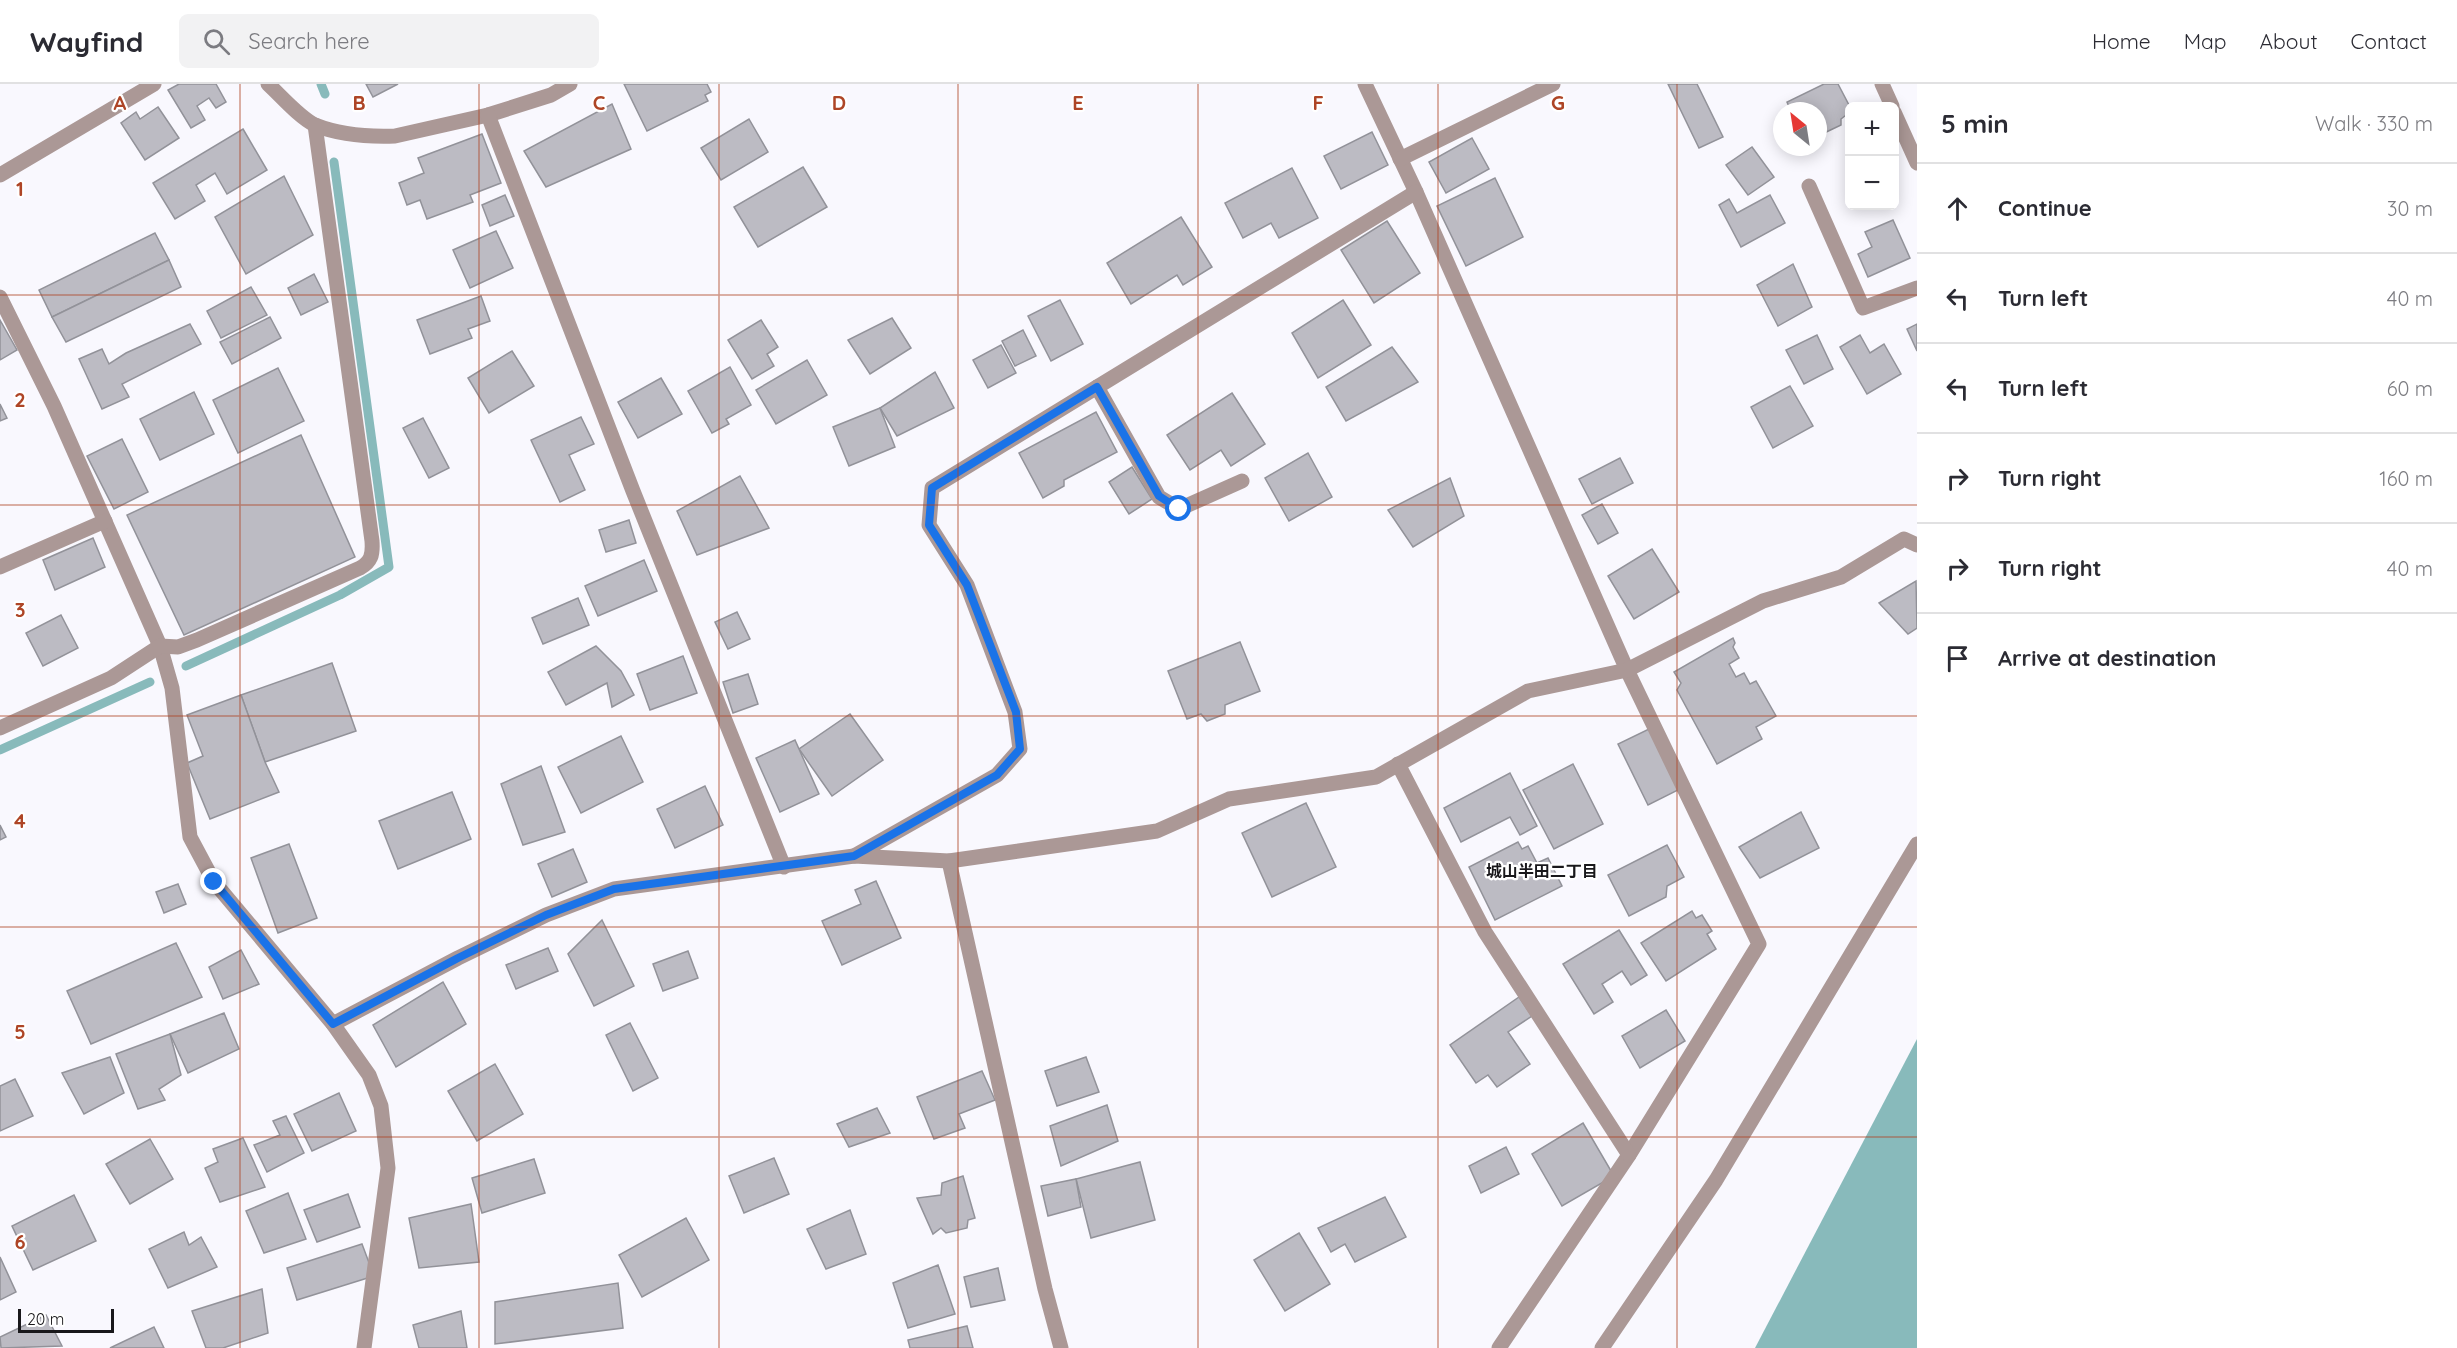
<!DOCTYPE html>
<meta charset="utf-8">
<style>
:root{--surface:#fff;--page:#f2f2f3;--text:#2b2b33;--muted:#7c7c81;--line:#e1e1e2}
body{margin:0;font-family:Quicksand,"Noto Sans JP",sans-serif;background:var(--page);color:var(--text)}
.controls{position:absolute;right:18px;top:18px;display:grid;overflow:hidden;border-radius:9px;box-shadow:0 3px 15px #0003}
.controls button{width:54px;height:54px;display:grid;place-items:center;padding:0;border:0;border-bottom:2px solid var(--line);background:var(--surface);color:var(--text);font:30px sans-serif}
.compass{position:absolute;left:1773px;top:18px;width:54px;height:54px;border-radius:50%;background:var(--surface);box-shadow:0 3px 15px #0003;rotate:330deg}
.scale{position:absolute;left:18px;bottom:15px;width:96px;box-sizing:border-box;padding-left:6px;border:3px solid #19181b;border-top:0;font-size:16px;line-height:21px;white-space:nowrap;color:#19181b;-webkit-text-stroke:4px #fff;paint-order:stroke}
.stop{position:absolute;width:18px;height:18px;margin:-14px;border:4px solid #1a73e8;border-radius:50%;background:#fff}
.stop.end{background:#1a73e8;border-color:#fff;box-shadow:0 2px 6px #0008}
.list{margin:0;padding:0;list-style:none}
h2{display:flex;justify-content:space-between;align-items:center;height:78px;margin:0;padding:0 24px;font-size:26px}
h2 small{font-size:20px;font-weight:400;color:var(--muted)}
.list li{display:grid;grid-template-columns:39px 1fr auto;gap:18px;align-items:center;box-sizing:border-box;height:90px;padding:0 24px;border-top:2px solid var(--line)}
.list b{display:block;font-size:22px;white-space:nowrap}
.list em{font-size:20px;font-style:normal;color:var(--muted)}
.icon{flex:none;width:33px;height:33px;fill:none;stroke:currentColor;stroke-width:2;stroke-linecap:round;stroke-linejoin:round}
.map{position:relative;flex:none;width:1917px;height:1264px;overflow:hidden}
header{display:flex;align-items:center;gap:36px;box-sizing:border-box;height:84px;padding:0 30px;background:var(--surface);border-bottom:2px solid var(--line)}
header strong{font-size:28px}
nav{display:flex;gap:33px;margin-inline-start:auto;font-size:21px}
.search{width:420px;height:54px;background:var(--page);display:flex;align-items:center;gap:15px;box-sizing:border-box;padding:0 21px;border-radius:9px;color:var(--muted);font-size:22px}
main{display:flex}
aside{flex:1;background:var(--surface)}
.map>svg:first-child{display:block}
</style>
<header>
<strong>Wayfind</strong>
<div class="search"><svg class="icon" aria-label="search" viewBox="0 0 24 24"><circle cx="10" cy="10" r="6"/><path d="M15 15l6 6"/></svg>Search here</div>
<nav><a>Home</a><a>Map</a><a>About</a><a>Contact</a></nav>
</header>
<main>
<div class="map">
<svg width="1917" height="1264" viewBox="0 0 1917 1264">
<rect width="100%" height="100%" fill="#f9f8fe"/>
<path fill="#88babb" d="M1917,955V1264H1755Z"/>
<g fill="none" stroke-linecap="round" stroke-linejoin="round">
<g stroke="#88babb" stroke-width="9">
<path d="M321,0L325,10"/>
<path d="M186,582L340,511L389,483L334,78"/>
<path d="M0,666L150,598"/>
</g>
</g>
<g fill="#bcbbc3" stroke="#929299" stroke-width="1.5">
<path d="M179,0H216L226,18L216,24L209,14L197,22L205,36L191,44L168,6Z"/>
<path d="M366,0H398L373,13Z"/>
<path d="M624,0H707L711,8L705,11L708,17L647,47Z"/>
<path d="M1668,0H1697L1723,53L1699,64Z"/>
<path d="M1824,0H1838L1850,23V28L1841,35V41L1818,52V27H1791L1787,18Z"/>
<path d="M612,20L631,65L546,103L524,67Z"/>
<path d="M158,23L179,54L145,76L121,39L136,28L140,35Z"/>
<path d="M749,35L768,68L721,96L701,64Z"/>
<path d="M243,45L267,86L227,110L215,89L196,101L205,117L175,135L153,99Z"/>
<path d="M1372,48L1388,81L1341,105L1324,72Z"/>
<path d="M482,50L501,99L470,111L473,118L427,135L420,116L407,121L399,99L424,89L418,74Z"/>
<path d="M1472,54L1489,85L1446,109L1429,78Z"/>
<path d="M1752,63L1774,93L1748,111L1726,81Z"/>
<path d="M803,83L827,123L758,163L734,123Z"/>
<path d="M1292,84L1318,134L1279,154L1271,139L1243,154L1225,119Z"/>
<path d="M284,92L313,151L246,190L215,133Z"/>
<path d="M1495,94L1523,153L1466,182L1437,122Z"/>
<path d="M505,111L514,132L490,142L482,121Z"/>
<path d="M1770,111L1785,139L1741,163L1719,121L1729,115L1737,129Z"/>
<path d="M1181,133L1212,183L1183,201L1177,191L1131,220L1107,179Z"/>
<path d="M1893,136L1910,174L1868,193L1858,170L1872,163L1865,148Z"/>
<path d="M1387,137L1420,189L1374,219L1341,166Z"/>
<path d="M496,147L513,184L470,204L453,166Z"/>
<path d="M155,149L169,176L52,233L39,206Z"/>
<path d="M169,176L181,203L66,258L52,233Z"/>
<path d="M1793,180L1812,223L1778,242L1757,201Z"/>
<path d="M314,190L328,218L301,231L288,204Z"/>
<path d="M251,203L267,231L221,254L207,227Z"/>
<path d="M481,212L490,237L468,245L472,254L430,270L417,236Z"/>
<path d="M1060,216L1083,260L1051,277L1028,232Z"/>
<path d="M1343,216L1371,261L1318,294L1292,249Z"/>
<path d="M270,233L281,254L232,280L220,258Z"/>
<path d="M892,234L911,264L870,290L848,256Z"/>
<path d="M0,236L17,266L0,276Z"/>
<path d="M761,236L778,263L767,270L774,282L752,295L728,256Z"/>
<path d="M190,240L201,260L122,300L129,313L102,325L79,275L102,265L109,280L126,269Z"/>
<path d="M1917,240V267L1907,245Z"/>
<path d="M1023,246L1036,272L1015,282L1002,257Z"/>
<path d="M1817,251L1833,285L1804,300L1786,266Z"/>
<path d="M1860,251L1870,269L1884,260L1901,290L1867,310L1840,263Z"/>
<path d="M1001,261L1016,289L988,304L973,276Z"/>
<path d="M1392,263L1418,298L1346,337L1326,303Z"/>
<path d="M512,267L534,302L489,329L468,294Z"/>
<path d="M807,276L827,311L776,340L756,306Z"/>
<path d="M730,283L751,321L726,335L729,340L712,349L688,307Z"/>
<path d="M278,284L304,337L238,369L213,316Z"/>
<path d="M935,288L954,324L897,352L880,324Z"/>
<path d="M661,294L682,330L638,354L618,318Z"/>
<path d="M1790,302L1813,342L1773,364L1751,323Z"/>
<path d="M194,308L214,350L160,376L140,335Z"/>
<path d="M1232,309L1265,360L1231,382L1221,366L1190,386L1167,351Z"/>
<path d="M0,320L7,334L0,337Z"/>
<path d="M880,324L895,363L849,382L833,343Z"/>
<path d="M1096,328L1117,368L1064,396V402L1043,414L1019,369Z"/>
<path d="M581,333L594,360L569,371L585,406L560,418L531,356Z"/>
<path d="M423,334L449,384L429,394L403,344Z"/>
<path d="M301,351L355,473L184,551L127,431Z"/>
<path d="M122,355L148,408L114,425L87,372Z"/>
<path d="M1308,369L1332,413L1289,437L1265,394Z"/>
<path d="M1620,374L1633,399L1592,420L1579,395Z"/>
<path d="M1132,383L1152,415L1129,430L1109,398Z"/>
<path d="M740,392L769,444L697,471L677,427Z"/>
<path d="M1450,394L1464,432L1413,463L1388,426Z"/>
<path d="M1602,420L1618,449L1598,460L1582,431Z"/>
<path d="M629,436L636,459L606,468L599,446Z"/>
<path d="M93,454L105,483L55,506L43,476Z"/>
<path d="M1652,465L1679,508L1634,535L1608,492Z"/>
<path d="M644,476L657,507L598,532L585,502Z"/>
<path d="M1916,497L1917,544L1908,550L1879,519Z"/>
<path d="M578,514L589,541L543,560L532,534Z"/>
<path d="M737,528L750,555L728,565L715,538Z"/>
<path d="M61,531L78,564L43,582L26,549Z"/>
<path d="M1733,554L1735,559L1733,563L1739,574L1729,580L1736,593L1744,589L1750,600L1756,597L1776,632L1756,643L1762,655L1717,680L1677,606L1681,599L1674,588Z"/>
<path d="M1240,558L1260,607L1225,621V630L1207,637L1201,630L1187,635L1168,587Z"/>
<path d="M596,562L621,587L634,611L612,623L607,599L566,621L548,588Z"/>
<path d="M683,572L697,609L650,626L637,590Z"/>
<path d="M332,579L356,647L265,678L241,611Z"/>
<path d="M748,590L758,620L733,629L723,598Z"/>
<path d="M241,611L265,678L279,708L210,735L187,679L203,672L187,631Z"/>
<path d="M850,630L883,676L832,712L799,665Z"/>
<path d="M1649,645L1678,706L1648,721L1618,660Z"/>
<path d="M621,652L643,698L581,729L558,683Z"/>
<path d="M795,656L819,710L780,728L756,674Z"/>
<path d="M1573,680L1603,740L1554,765L1523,706Z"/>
<path d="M541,682L565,748L523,761L501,700Z"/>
<path d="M1510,689L1537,742L1520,751L1510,733L1461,758L1444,724Z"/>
<path d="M705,702L723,741L675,764L657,725Z"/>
<path d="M452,708L471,755L398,785L379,737Z"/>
<path d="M1306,719L1336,783L1272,813L1242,749Z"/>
<path d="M1801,728L1819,764L1760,794L1739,763Z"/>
<path d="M0,741L6,753L0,756Z"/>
<path d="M1518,758L1522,765L1528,762L1537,779L1548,774L1562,802L1495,836L1469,783Z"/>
<path d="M289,760L317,834L278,849L251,774Z"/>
<path d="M1667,761L1684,793L1667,802L1666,813L1629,832L1608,791Z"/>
<path d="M573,765L587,798L552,813L538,780Z"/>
<path d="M876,797L901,854L842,881L822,837L861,820L855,806Z"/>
<path d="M178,800L186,820L164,829L156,808Z"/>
<path d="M1692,827L1696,834L1702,831L1712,847L1707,850L1716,865L1666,897L1641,859Z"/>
<path d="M602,836L634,902L594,922L568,870Z"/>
<path d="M1619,846L1647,891L1631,901L1622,887L1602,900L1613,918L1594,930L1563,880Z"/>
<path d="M176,859L202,913L91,960L67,907Z"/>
<path d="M548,864L558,887L516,905L506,881Z"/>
<path d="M241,866L259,900L223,915L209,883Z"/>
<path d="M688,867L698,894L663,907L653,880Z"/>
<path d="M443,898L466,940L396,983L373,941Z"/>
<path d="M1519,913L1532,932L1508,948L1530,980L1497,1003L1488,991L1476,999L1450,961Z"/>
<path d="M1666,926L1685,957L1640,984L1622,952Z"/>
<path d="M224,929L239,965L188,989L170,950Z"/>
<path d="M630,939L658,994L633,1007L606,951Z"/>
<path d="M170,950L181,991L159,1005L165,1016L138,1025L116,970Z"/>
<path d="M110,973L124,1009L84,1030L62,989Z"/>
<path d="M1086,973L1099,1008L1057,1022L1045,987Z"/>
<path d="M495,980L523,1030L477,1057L448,1007Z"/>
<path d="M982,987L995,1016L959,1030L965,1044L934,1055L917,1013Z"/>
<path d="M15,995L33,1032L0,1047V1002Z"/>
<path d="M339,1009L356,1047L312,1067L294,1030Z"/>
<path d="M1107,1021L1118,1057L1061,1082L1050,1042Z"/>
<path d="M877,1024L890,1049L849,1063L837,1040Z"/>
<path d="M286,1032L304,1069L267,1088L254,1061L280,1051L273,1037Z"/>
<path d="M1583,1039L1614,1092L1562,1122L1532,1070Z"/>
<path d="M243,1054L265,1103L220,1118L205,1084L218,1078L213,1065Z"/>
<path d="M150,1055L173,1095L130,1120L106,1080Z"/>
<path d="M1506,1063L1519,1090L1481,1109L1469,1082Z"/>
<path d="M774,1074L789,1110L744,1129L729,1092Z"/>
<path d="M534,1075L545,1109L482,1129L472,1094Z"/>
<path d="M1140,1078L1155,1136L1091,1154L1076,1095Z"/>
<path d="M963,1092L975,1134L968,1136L967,1144L946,1149L941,1144L933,1150L917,1114L941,1111L942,1099Z"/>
<path d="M1076,1095L1081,1123L1048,1132L1041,1102Z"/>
<path d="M288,1109L306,1155L264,1169L246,1127Z"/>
<path d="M348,1110L360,1143L317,1158L304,1126Z"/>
<path d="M74,1111L96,1157L33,1186L12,1142Z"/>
<path d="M1385,1113L1406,1153L1355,1178L1345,1160L1331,1168L1318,1144Z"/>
<path d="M471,1120L479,1178L419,1184L409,1134Z"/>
<path d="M850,1126L866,1170L826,1185L807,1145Z"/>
<path d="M686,1134L709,1176L642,1213L619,1171Z"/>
<path d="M184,1148L189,1161L201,1153L217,1183L168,1204L149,1165Z"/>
<path d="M1299,1149L1330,1200L1285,1227L1254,1176Z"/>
<path d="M362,1160L374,1192L297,1216L287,1184Z"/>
<path d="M0,1173L16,1208L0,1216Z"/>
<path d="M938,1181L955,1230L908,1244L893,1199Z"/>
<path d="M998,1184L1005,1216L971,1223L964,1193Z"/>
<path d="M618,1199L623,1244L495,1260V1218Z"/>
<path d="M262,1205L268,1249L223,1264H206L192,1227Z"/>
<path d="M461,1227L467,1264H419L413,1241Z"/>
<path d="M46,1231L62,1262L1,1264L0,1253Z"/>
<path d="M967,1242L973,1264H910L908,1256Z"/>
<path d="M154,1243L164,1264H110Z"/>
</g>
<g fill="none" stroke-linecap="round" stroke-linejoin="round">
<g stroke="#ab9896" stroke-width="15">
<path d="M268,0C280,11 300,34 315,41C340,51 368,53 395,52L488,31L551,11L570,0"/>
<path d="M1365,0L1416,108L1627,586L1759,860L1629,1071L1499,1264"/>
<path d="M1882,0L1892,22"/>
<path d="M1894,28L1917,79"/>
<path d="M488,31L633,407L784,783"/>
<path d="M1400,75L1553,0"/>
<path d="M0,91L154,0"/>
<path d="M1809,102L1863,224L1917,204"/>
<path d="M0,213L54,322L160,562L172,604L190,753L214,798L333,940L369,991L381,1022L388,1084L364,1264"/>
<path d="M1097,303L1159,413L1179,425L1242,397"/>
<path d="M0,483L105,437"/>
<path d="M0,644L111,594L160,562L178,563L197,556L360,484C371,478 373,471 372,457L315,41"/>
<path d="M1398,680L1485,848L1629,1071"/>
<path d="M854,772L997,691L1020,665L1015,628L967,501L929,441L932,404L1416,108"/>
<path d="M949,777L1045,1205L1061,1264"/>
<path d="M333,940L458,874L546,831L614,805L854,772L949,777L1157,747L1229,715L1376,693L1528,607L1627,586L1763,517L1841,493L1904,455L1917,461"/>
<path d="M1602,1264L1716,1096L1917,760"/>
</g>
</g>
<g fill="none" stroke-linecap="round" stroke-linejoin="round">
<path stroke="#1a73e8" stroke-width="8" d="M214,798L333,940L458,874L546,831L614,805L854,772L997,691L1020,665L1016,628L967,501L929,441L932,404L1097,303L1159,412L1179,425"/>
</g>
<path fill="none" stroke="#ae4526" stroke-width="1.5" stroke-opacity="0.55" d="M240,0V1264M479,0V1264M719,0V1264M958,0V1264M1198,0V1264M1438,0V1264M1677,0V1264M0,211H1917M0,421H1917M0,632H1917M0,843H1917M0,1053H1917"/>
<g text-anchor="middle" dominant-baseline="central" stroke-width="4.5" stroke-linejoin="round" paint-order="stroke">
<g font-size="16" font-weight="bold" fill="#19181b" stroke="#fff">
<text x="1542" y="787">城山半田二丁目</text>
</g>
</g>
<g font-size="20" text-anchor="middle" font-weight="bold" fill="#ae4526" stroke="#fff" stroke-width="4.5" stroke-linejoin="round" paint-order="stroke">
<text x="120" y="26">A</text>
<text x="359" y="26">B</text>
<text x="599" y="26">C</text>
<text x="839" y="26">D</text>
<text x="1078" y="26">E</text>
<text x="1318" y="26">F</text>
<text x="1558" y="26">G</text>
<text x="20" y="112">1</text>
<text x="20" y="323">2</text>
<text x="20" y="533">3</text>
<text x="20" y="744">4</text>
<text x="20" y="955">5</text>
<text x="20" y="1165">6</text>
</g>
</svg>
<div class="controls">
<button>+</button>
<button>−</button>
</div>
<svg class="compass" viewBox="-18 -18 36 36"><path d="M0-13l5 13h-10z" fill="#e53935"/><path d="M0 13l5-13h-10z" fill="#7c7c81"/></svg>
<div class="scale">20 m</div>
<div class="stop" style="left:1179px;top:425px"></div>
<div class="stop end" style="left:214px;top:798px"></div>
</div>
<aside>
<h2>5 min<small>Walk · 330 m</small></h2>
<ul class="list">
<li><svg class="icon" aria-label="ahead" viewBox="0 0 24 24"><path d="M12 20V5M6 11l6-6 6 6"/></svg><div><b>Continue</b></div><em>30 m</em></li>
<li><svg class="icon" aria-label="left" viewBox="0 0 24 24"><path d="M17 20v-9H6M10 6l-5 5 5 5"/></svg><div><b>Turn left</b></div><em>40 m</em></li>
<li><svg class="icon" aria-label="left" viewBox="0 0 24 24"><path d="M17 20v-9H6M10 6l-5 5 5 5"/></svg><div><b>Turn left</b></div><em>60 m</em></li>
<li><svg class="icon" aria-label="right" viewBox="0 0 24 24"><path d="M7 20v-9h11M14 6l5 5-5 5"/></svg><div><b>Turn right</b></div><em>160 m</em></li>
<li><svg class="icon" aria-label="right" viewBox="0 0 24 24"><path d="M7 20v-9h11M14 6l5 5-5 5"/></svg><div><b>Turn right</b></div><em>40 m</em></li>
<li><svg class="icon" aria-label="arrive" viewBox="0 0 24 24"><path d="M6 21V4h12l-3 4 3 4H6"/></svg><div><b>Arrive at destination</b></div></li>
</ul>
</aside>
</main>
